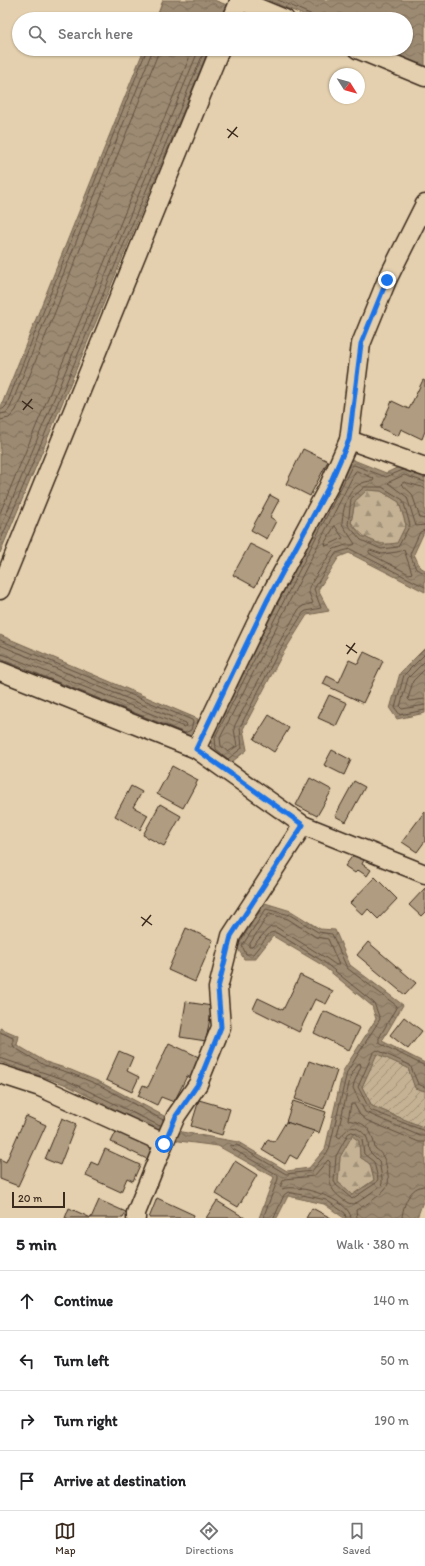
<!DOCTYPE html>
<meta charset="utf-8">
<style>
:root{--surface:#fff;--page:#f2f2f2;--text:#202124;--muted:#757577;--line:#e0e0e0;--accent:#3b2a1e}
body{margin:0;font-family:Itim,sans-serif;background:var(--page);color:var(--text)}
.compass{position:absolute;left:329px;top:68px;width:36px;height:36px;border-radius:50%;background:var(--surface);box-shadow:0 1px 3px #0004;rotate:127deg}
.scale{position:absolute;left:12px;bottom:10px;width:53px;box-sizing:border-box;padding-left:4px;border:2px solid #3b2a1e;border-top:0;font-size:11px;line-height:14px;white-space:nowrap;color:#3b2a1e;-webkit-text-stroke:3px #e4d0ae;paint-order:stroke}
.stop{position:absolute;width:12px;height:12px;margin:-9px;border:3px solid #1a73e8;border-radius:50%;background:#fff}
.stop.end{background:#1a73e8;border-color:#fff;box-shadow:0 1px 4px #0008}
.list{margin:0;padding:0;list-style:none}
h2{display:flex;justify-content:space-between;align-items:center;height:52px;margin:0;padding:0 16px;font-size:17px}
h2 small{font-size:13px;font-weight:400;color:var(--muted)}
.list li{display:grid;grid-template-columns:26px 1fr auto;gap:12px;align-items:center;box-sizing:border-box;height:60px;padding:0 16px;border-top:1px solid var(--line)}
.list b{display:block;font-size:15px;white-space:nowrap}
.list em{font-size:13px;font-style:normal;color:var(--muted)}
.icon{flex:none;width:22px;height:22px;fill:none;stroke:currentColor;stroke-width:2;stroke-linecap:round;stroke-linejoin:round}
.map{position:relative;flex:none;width:425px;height:1218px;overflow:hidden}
.search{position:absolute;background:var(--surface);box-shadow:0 1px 3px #0004;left:12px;right:12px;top:12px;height:44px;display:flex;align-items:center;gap:10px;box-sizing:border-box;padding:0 14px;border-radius:22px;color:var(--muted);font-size:15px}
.sheet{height:292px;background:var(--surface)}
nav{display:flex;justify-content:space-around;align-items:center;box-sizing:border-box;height:56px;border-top:1px solid var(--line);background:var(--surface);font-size:11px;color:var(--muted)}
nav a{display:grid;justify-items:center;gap:2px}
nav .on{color:var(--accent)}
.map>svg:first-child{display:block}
</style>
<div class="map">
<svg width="425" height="1218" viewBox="0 0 425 1218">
<defs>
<pattern id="forest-firs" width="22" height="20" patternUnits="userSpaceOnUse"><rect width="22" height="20" fill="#c5b294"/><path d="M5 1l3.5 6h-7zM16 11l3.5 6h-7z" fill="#a19178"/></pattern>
<pattern id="garden-furrows" width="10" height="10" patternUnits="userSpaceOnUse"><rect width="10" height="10" fill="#c5b294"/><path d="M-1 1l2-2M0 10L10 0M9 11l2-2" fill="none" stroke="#a19178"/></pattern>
<pattern id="water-waves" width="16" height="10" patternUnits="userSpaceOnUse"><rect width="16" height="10" fill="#9d8a72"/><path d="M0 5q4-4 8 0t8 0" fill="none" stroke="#81715d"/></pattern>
</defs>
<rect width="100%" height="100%" fill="#e4d0ae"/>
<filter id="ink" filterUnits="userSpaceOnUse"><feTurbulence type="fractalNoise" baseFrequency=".025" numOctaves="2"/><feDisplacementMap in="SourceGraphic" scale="8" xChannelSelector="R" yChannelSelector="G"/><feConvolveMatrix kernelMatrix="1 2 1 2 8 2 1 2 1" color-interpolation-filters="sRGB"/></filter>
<g filter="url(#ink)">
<g fill="url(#forest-firs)" stroke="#806e59">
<path d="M367,490L381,491L399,502L406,525L397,544C374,545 365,540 351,522L355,501Z"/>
<path d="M352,1135L359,1141L360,1157L370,1164L374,1180L352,1195L338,1182L340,1157Z"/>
</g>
<path fill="url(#garden-furrows)" stroke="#806e59" d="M376,1053L408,1068L415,1088L425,1091V1128L372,1106L362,1087Z"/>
<g fill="url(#water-waves)" stroke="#766450" fill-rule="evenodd">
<path d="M163,0H214L227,5L221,19H156Z"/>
<path d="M268,0H425V67L383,49H406V19H313Z"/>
<path d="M144,49H209L0,553V409Z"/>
<path d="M351,459L386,473L403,465L425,474V530L414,554L420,567L425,570V592L349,553L339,557L318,590L329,611L307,615L282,655L243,729L247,750L228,765L212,750L210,737ZM367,490L381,491L399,502L406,525L397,543L382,545L362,536L351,523L355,501Z"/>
<path d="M0,635L198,719L194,734L186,738L0,662Z"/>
<path d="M425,648V713L397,719L390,709L400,673Z"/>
<path d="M265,903L291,911L320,929L335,930L350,965L403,1005L382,1041L425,1063V1091L415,1088L408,1068L377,1054L362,1087L372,1106L425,1128V1196L417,1218H344L324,1204L288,1196L277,1218H259L274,1177L218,1146L179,1141L64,1084L0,1062V1028L19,1036L17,1045L46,1062L71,1070L100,1082L166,1117L182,1132L238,1142L287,1171L309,1168L325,1149L343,1071L376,1019L372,1006L322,965L273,936L255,959H244L237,947ZM352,1136L359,1141L360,1157L370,1164L374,1180L352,1195L338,1182L340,1157Z"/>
</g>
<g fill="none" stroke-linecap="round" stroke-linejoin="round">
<g stroke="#625040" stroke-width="1">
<path d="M278,0L310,14L313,19"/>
<path d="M0,409H3L6,406L147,49"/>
<path d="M0,414L6,413L10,408L151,54L152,49"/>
<path d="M0,420L9,418L16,410L157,56L158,49"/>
<path d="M403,470L386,477L354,465L352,466L215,737L216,749L228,759L242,748L240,727L278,653L303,613L306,611L321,608L314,589L336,553L350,549L425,587"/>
<path d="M357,471L373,478L374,479L373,481C350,481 343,504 342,524L355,544L353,545H346L334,549L331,552L309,587V593L313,603L303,606L299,609L274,651L235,725L234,729L237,746L228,752L221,746L220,738L355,472Z"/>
<path d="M425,482L404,475L389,482L388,483L407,497L416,526L425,525"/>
<path d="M365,487H382L403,500L410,525L398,547L381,549L361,540L348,525L351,499Z"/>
<path d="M425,488L404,482L401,484L412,494L420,518L425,519"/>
<path d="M0,513L193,49"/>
<path d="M335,526L343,538L326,546L325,543Z"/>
<path d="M0,529L199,49"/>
<path d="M425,530L420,532L410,554L416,569L425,573"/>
<path d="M0,542L205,49"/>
<path d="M370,550L382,554L397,552L404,550L412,573L409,574L370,554L369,552Z"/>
<path d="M0,640L192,720L193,722L191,730L185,733L0,659"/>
<path d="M0,645L186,723L187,726L184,727L5,655L0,654"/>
<path d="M425,654L404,675L395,708L400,715L425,710"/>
<path d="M425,661L408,678L400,707L402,709L425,705"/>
<path d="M425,669L413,681L408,699L410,701L425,699"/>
<path d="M270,914L288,919L316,937L328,939L339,965H336L326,958L276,927H271L267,930L252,947H249V945L268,915Z"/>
<path d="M0,1032L13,1038V1045L15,1048L44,1065L70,1073L99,1085L163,1120"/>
<path d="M0,1058L66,1080L160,1126"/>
<path d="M425,1087L418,1084L410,1065L377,1050L373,1053L358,1087L370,1110L425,1131"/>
<path d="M352,1132L355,1133L362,1139L364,1154L374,1162L378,1179L376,1183L352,1199L336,1185L334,1181L336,1156L348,1134Z"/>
<path d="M263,1218L278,1179V1175L231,1148L230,1146L237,1145L286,1174L312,1171L329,1150L347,1072L380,1019L374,1003L324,962L275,932L270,933L253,954H246L242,946L266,909L290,915L318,932L332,934L347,968L397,1006L379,1038V1043L425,1066"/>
<path d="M274,1218L284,1195L288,1192L326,1200L345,1213L346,1218"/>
<path d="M351,1218C350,1199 297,1183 282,1189L280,1187L284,1179L314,1176L328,1160L330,1162C329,1184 328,1190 348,1203L353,1204L358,1202L379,1187L382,1184V1178L379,1161L369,1151C368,1147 369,1142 367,1138C366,1135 363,1133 361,1131C351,1123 346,1130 340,1138L337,1136L351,1075L358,1064L360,1063L361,1066L354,1083L353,1088L365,1112L420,1136H425"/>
<path d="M357,1218L356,1210C365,1206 385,1193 388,1184C389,1179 388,1174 387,1169C385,1159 383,1154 375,1148C373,1137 370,1125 357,1122C354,1121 350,1121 348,1120L351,1104H354L360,1115L366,1120L419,1142H425"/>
<path d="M402,1218C403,1205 410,1186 425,1186"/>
</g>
</g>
<g fill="#b09d81" stroke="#3b2a1e">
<path d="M423,380L425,381V431L422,439L401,429L398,436L380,428L392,401L409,409Z"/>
<path d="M303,449L328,461L310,496L286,484Z"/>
<path d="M270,495L279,500L270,517L276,521L267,539L251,530Z"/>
<path d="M250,544L272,555L255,587L233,575Z"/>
<path d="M364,652L383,661L363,703L323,684L327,676L339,682L349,660L358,664Z"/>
<path d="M329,695L347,703L336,726L318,718Z"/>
<path d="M269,715L289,728L274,752L254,739Z"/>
<path d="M332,750L351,760L344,775L324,765Z"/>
<path d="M172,766L198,780L183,808L157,794Z"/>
<path d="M310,778L332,790L317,816L296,805Z"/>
<path d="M354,781L365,787L346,822L335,816Z"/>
<path d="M131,786L142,792L133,807L148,815L140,830L115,816Z"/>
<path d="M160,804L181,816L164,846L143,835Z"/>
<path d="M425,811V841L417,852L402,842Z"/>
<path d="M354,854L364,860L362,864L371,870L367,876L358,870L355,873L345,866Z"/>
<path d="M375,877L397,899L378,919L368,909L363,915L350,903Z"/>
<path d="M425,888V912L421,916L409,905Z"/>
<path d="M186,928L213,940L195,982L168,970Z"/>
<path d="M368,942L416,983L405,995L357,955Z"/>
<path d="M300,975L333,991L326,1004L315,999L299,1032L253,1009L258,998L283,1010Z"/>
<path d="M186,1002L212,1006L206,1041L180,1037Z"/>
<path d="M324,1011L360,1028L349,1050L314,1033Z"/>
<path d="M404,1017L422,1031L408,1049L390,1035Z"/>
<path d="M169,1043L201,1058L191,1078L187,1076L174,1102L161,1097L157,1105L138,1096L143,1085L148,1087Z"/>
<path d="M119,1051L133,1057L127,1071L139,1077L132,1092L106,1080Z"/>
<path d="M309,1061L337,1071L324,1109L295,1099Z"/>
<path d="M199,1100L230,1109L222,1135L191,1126Z"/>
<path d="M293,1101L326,1112L319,1133L286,1122Z"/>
<path d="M26,1116L46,1125L18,1186L0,1179V1159L6,1162Z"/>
<path d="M62,1118L76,1124L60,1165L45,1159Z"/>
<path d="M286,1122L314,1131L297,1159L290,1155L285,1164L262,1150L268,1139L274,1142Z"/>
<path d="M117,1130L153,1146L147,1159L111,1142Z"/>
<path d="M105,1149L140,1165L133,1181L127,1178L121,1192L86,1176L91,1162L98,1165Z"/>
<path d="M235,1161L257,1175L238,1207L216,1194Z"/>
<path d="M157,1198L194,1215L193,1218H149Z"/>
<path d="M99,1200L126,1212L123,1218H65L69,1208L91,1218Z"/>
<path d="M217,1201L245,1218H206Z"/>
<path d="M312,1208L331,1218H306Z"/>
</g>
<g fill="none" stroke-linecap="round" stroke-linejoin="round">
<g stroke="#3b2a1e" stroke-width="21">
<g id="street">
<path d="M239,0L285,19"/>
<path d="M232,19L240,0"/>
<path d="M357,49L425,77"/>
<path d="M349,440L425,467"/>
<path d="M0,590L220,49"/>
<path d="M0,671L196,749L303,825L425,874"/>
<path d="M196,749L267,601L328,488L349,440L361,344L387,280L425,204"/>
<path d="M0,1074L40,1087L164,1143"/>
<path d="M136,1218V1213L164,1143L176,1116L198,1084L221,1027L218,988L231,936L303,825"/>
</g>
</g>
<use href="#street" stroke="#e4d0ae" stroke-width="18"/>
</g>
</g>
<g fill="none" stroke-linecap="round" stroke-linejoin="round" filter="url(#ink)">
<path stroke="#1a73e8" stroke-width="5" d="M164,1144L176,1116L198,1084L221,1027L218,988L231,936L303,825L196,749L267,601L328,488L349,440L361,344L387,280"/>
</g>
<path fill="none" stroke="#3b2a1e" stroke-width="1.5" d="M227,129L238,137M228,138L237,127M22,401L33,409M23,410L32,399M346,645L357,653M347,654L355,643M141,917L152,925M142,926L151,915"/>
</svg>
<svg class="compass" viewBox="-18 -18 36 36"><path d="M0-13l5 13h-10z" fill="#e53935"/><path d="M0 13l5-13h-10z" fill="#757577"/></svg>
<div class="scale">20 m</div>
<div class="stop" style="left:164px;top:1144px"></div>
<div class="stop end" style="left:387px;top:280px"></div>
<div class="search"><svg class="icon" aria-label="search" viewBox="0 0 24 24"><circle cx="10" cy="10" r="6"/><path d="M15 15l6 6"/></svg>Search here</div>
</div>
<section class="sheet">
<h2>5 min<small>Walk · 380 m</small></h2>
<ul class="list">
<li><svg class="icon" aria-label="ahead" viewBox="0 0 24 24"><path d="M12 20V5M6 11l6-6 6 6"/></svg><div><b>Continue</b></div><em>140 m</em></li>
<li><svg class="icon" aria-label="left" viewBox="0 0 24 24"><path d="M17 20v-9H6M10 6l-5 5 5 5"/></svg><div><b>Turn left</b></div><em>50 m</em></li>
<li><svg class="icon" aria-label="right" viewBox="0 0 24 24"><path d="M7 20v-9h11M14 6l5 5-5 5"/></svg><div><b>Turn right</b></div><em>190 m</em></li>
<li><svg class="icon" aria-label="arrive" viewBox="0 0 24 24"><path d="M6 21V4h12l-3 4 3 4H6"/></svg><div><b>Arrive at destination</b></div></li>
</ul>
</section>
<nav>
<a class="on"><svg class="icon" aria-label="map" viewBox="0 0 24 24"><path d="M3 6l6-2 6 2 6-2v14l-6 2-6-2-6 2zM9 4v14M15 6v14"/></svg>Map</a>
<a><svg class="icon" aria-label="directions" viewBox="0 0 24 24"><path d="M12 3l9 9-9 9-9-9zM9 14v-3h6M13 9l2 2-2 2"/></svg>Directions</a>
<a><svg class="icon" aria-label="saved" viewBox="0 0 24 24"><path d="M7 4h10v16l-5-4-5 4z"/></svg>Saved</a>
</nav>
